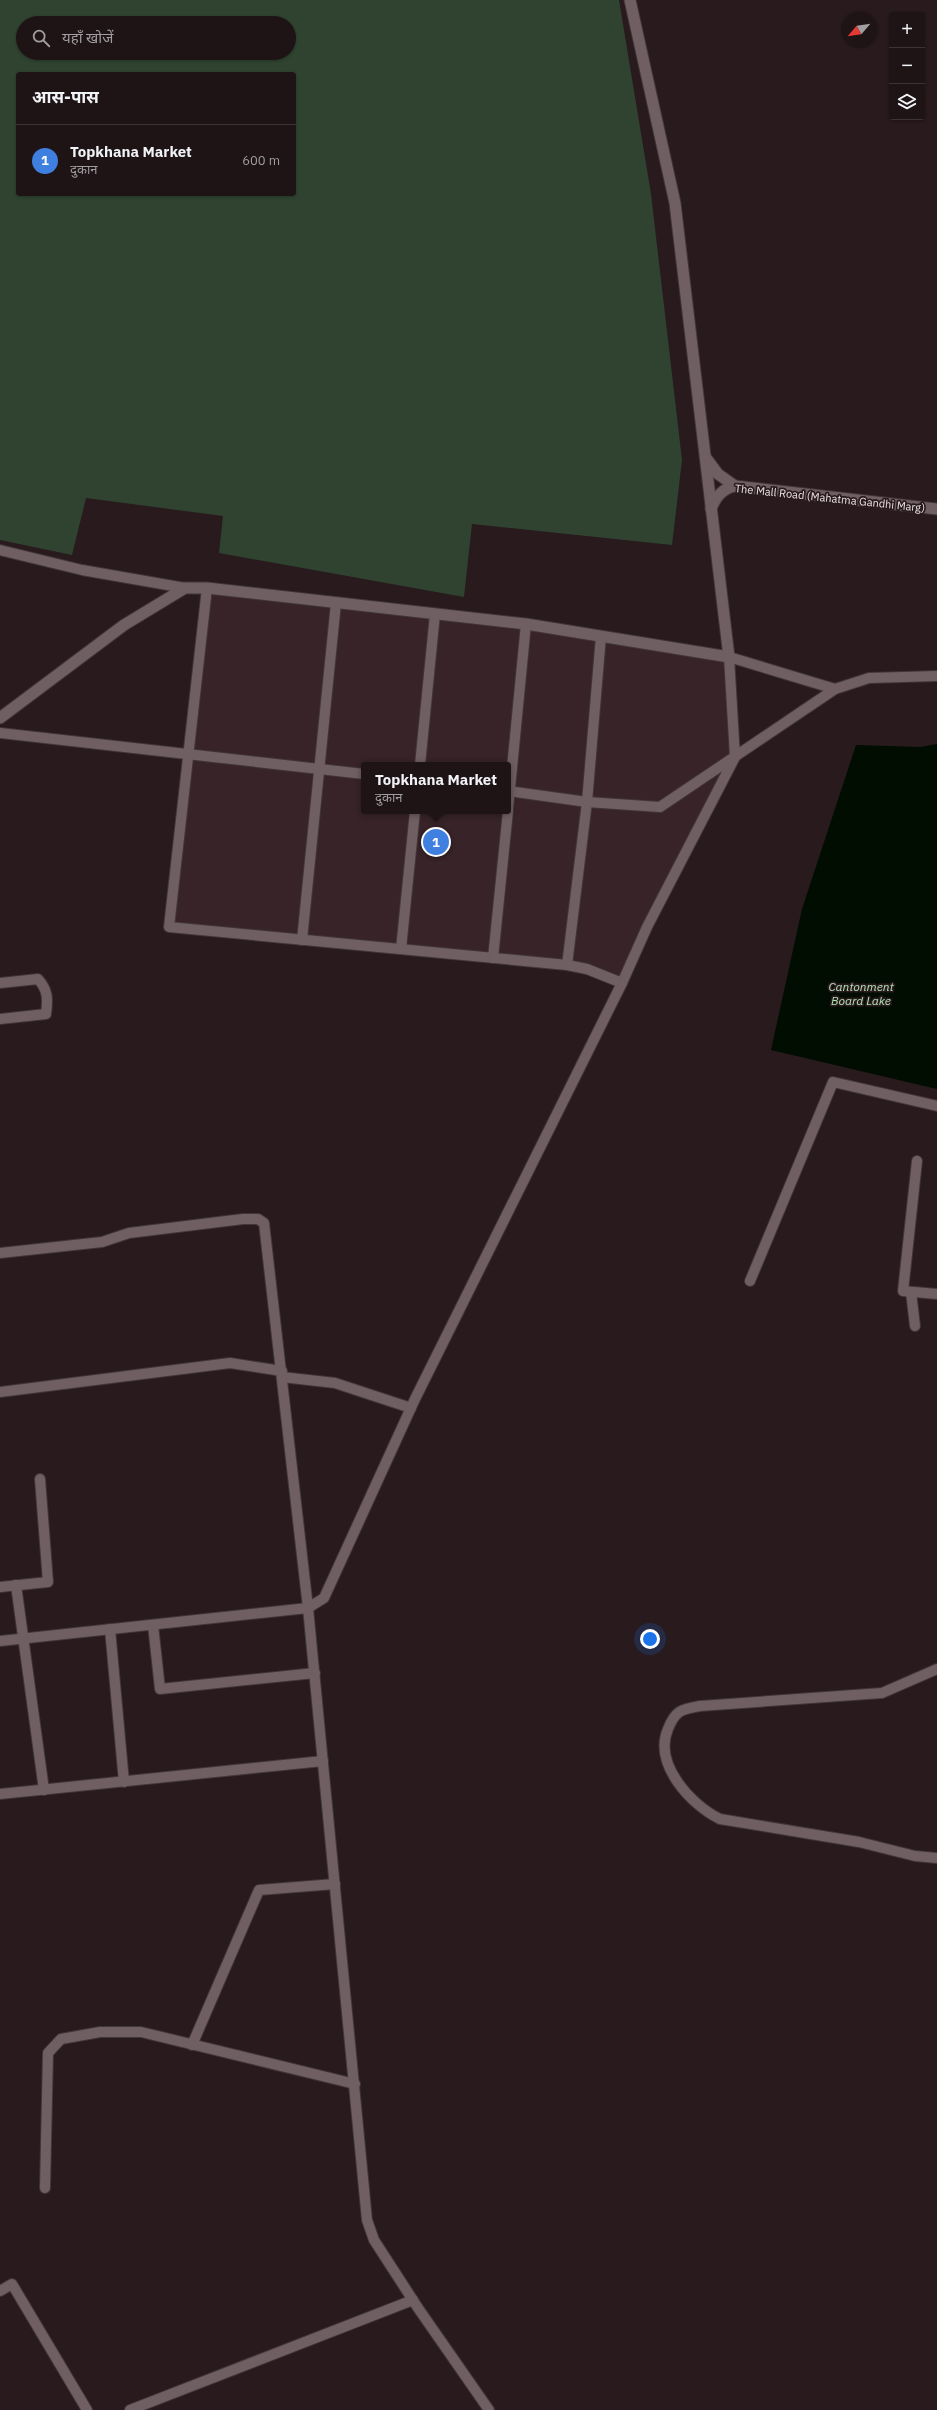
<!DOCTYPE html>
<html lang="hi">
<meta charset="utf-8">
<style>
:root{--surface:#1e1416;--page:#2b2123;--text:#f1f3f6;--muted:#a19ea1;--line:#3c3335;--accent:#5cd56d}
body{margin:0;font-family:"IBM Plex Sans","Noto Sans Devanagari",sans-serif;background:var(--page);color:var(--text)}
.controls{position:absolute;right:12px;top:12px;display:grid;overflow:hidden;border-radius:4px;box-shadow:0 1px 3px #0004}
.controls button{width:36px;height:36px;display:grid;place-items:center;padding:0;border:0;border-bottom:1px solid var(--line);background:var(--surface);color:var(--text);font:20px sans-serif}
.compass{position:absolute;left:841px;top:12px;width:36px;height:36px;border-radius:50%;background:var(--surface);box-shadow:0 1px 3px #0004;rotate:241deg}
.you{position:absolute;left:650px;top:1639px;width:14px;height:14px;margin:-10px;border:3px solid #fff;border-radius:50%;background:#1a73e8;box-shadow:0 0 0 6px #1a73e833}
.badge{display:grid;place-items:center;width:26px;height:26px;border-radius:50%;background:var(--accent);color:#fff;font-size:13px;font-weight:700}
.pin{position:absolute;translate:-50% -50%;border:2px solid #fff;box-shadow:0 1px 4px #0006}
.popup{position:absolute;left:361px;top:762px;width:150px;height:52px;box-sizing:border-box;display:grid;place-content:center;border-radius:4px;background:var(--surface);filter:drop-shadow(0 1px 3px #0005);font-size:13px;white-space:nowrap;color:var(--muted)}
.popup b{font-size:15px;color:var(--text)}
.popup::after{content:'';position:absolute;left:50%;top:100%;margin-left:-8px;border:8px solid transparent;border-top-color:var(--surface)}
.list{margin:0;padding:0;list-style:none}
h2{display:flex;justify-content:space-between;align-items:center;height:52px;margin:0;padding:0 16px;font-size:17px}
h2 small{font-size:13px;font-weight:400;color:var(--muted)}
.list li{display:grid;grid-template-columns:26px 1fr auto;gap:12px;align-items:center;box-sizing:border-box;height:72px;padding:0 16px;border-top:1px solid var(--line)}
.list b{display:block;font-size:15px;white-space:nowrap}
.list p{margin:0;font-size:13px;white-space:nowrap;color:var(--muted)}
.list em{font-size:13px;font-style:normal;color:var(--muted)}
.icon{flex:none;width:22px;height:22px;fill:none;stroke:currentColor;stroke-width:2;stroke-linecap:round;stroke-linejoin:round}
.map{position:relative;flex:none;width:937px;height:2410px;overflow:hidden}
.search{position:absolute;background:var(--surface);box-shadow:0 1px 3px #0004;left:16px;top:16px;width:280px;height:44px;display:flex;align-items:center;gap:10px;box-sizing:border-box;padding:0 14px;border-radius:22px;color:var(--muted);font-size:15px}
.panel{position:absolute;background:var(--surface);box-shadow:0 1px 3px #0004;left:16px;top:72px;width:280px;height:124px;border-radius:4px}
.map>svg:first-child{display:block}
</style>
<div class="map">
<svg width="937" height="2410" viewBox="0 0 937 2410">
<rect width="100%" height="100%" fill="#281a1d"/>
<path fill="#372328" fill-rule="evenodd" d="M207,588L601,636L729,657L735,757L622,983L567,965L169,927ZM364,765H508V811H364Z"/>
<path fill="#2f4330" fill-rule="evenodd" d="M0,0H619L651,194L682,460L672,545L472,524L464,597L219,553L223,516L86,498L72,555L0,540ZM23,23H289V53H23ZM18,74H294V194H18Z"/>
<path fill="#000d00" d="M937,744V1089L771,1050L802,909L856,745L920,747Z"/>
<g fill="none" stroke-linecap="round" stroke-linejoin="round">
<g stroke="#413638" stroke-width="12">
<g id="minor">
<path d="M0,550L82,570L185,588"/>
<path d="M207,588L169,927L567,965L587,969L622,983"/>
<path d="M0,733L364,774"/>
<path d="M420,765L435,614"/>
<path d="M508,791L587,802L660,807L835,689L869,678L937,676"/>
<path d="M508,809L526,624"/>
<path d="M302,940L336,603"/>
<path d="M401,949L415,811"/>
<path d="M493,958L508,811"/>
<path d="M567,965L587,802L601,636"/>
<path d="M0,983L38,979C48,990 48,999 46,1014L0,1019"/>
<path d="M917,1161L903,1291L937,1294"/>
<path d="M0,1253L102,1242L129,1233L243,1219H258L264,1223L308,1608L367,2220L374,2240L418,2308L489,2410"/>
<path d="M750,1281L833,1082L937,1106"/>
<path d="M911,1292L915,1326"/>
<path d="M282,1377L335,1383L411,1408"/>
<path d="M0,1392L230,1363L282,1371"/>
<path d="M16,1585L44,1790"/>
<path d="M0,1587L48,1582L40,1479"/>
<path d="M153,1625L160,1689L315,1673"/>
<path d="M110,1629L124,1782"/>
<path d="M0,1641L308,1608L324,1598L415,1399L622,983L647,927L735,757L729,657L835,689"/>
<path d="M937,1669L882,1693L700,1706C681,1709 675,1711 668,1729C653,1764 691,1805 720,1819L859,1842L915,1856L937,1858"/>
<path d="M0,1794L323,1761"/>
<path d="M192,2045L259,1890L335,1884"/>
<path d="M45,2188L48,2053L61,2039L100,2032H141L355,2084"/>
<path d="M0,2291L12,2284L87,2410"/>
<path d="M130,2410L413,2300"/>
</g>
</g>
<g stroke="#413638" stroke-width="13">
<g id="tertiary">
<path d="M706,458L718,474L735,486"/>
<path d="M711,509C715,498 723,488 735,486L937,509"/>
<path d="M0,718L124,625L185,588H207L526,624L729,657L675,203L630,0"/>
</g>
</g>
<use href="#minor" stroke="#705f62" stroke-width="10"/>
<use href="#tertiary" stroke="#705f62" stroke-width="11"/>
</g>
<g text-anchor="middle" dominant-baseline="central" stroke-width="3.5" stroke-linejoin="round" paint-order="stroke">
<g font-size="11" fill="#eee4e6" stroke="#281a1d">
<text transform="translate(830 498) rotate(6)">The Mall Road (Mahatma Gandhi Marg)</text>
</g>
<g font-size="12" font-style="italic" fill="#b1e2b4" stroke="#281a1d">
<text x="861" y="986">Cantonment<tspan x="861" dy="14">Board Lake</tspan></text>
</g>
</g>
</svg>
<div class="controls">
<button>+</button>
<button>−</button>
<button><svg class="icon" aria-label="layers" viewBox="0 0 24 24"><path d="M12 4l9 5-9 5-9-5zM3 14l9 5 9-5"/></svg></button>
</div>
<svg class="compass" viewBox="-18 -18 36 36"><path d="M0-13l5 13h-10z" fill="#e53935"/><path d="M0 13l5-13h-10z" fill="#a19ea1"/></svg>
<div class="you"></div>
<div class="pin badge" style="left:436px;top:842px;background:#3f7fe0">1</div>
<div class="popup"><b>Topkhana Market</b>दुकान</div>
<div class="search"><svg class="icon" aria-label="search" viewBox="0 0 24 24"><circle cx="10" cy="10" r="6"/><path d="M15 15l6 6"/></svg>यहाँ खोजें</div>
<section class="panel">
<h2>आस-पास<small></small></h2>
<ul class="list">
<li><span class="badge" style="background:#3f7fe0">1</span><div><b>Topkhana Market</b><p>दुकान</p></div><em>600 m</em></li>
</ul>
</section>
</div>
